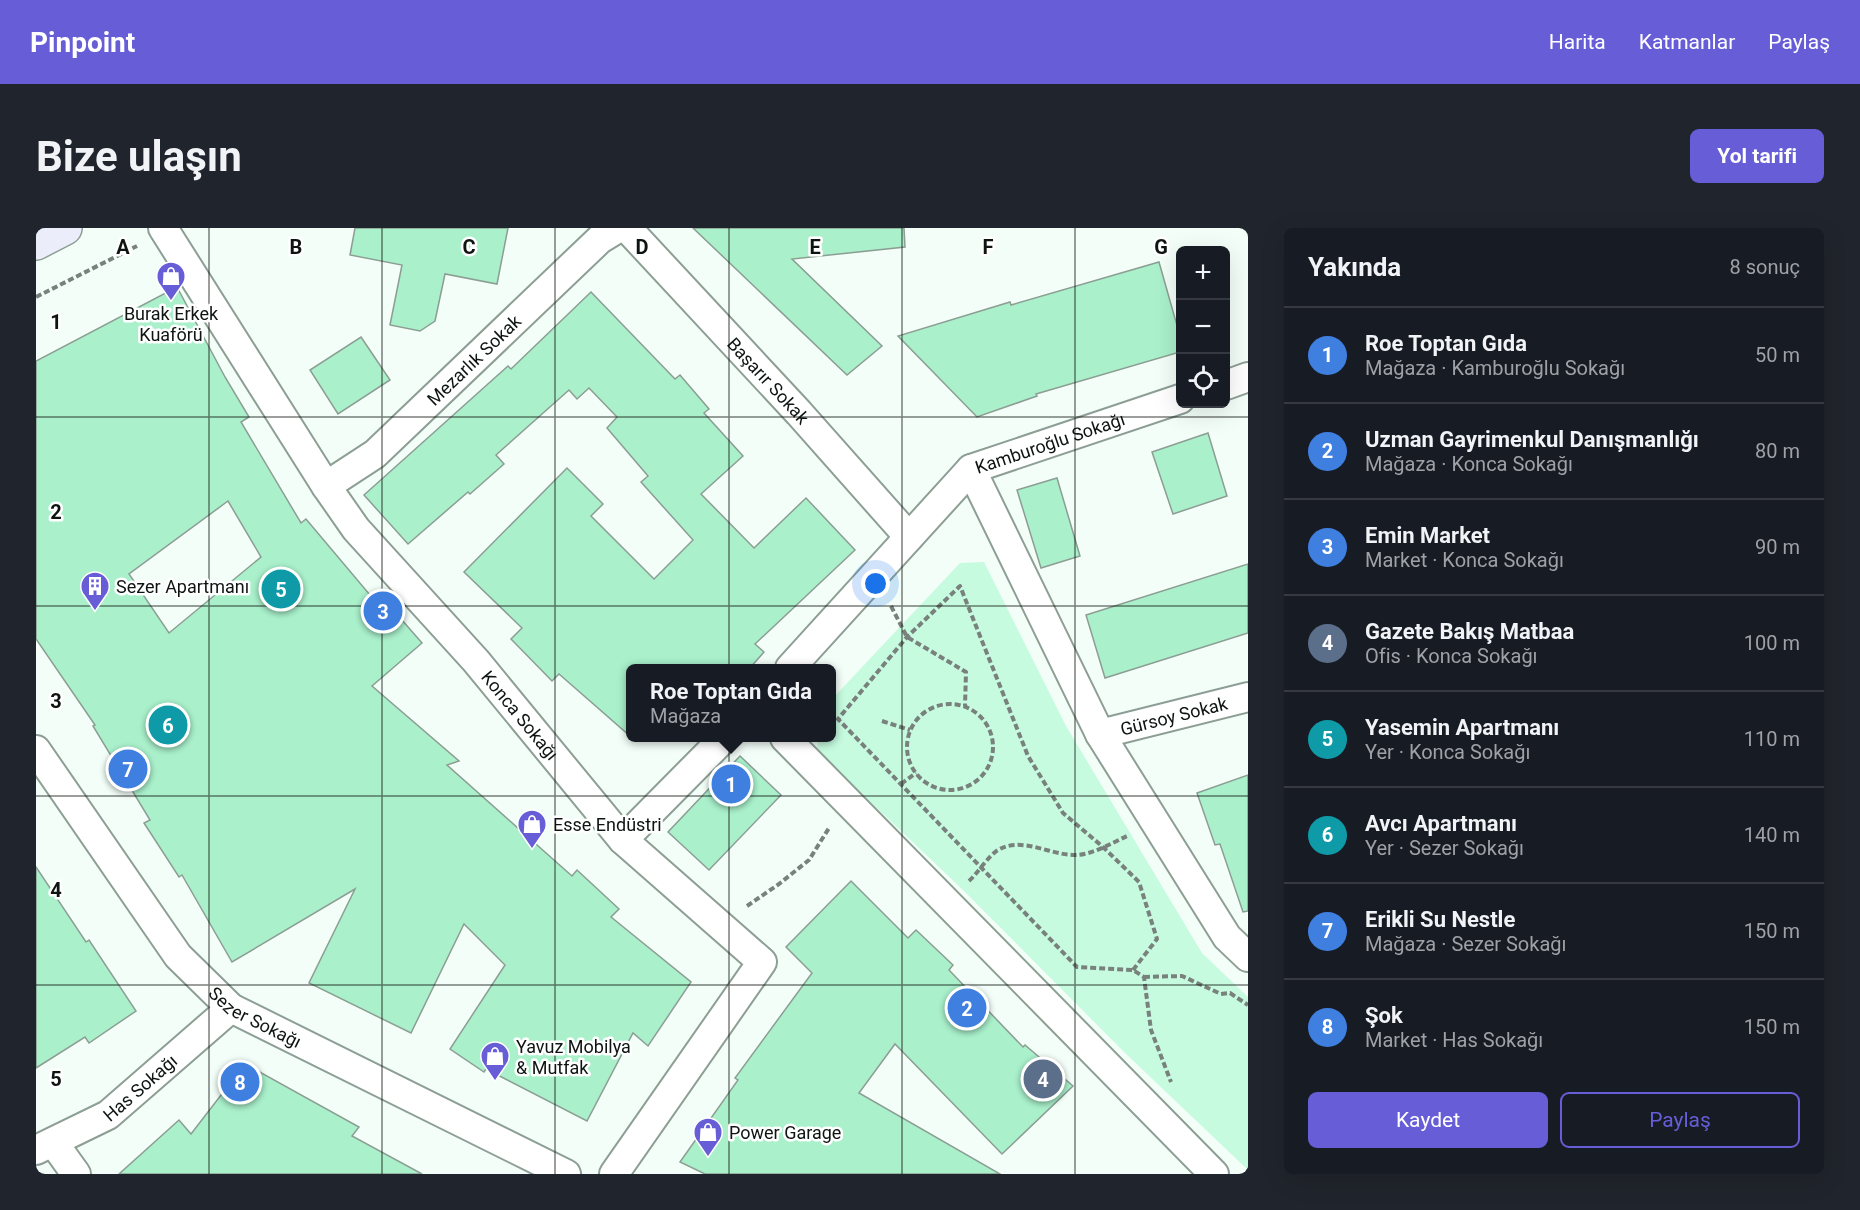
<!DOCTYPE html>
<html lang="tr">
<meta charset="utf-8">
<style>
:root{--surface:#171b24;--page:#20242c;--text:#f1f3f6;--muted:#9ea1a6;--line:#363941;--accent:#675ed7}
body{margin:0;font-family:Roboto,sans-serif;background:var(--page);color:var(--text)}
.controls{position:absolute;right:18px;top:18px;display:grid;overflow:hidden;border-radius:9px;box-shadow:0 6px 24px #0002}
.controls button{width:54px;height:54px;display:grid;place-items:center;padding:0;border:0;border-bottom:2px solid var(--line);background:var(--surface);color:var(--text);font:30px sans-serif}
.you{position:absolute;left:840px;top:356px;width:21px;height:21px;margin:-15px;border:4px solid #fff;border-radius:50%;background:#1a73e8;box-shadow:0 0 0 9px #1a73e833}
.badge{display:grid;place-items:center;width:39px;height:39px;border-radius:50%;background:var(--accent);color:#fff;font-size:20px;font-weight:700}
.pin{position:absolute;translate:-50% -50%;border:3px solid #fff;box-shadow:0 2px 6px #0006}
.popup{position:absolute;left:590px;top:436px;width:210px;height:78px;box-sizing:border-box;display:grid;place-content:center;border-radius:9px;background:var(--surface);filter:drop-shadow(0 2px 4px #0005);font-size:20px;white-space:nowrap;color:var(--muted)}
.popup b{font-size:22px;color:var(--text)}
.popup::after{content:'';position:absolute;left:50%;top:100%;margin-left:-12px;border:12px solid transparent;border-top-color:var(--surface)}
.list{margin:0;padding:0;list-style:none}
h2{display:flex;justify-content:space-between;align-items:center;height:78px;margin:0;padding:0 24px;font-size:26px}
h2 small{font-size:20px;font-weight:400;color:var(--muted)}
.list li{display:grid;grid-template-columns:39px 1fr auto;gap:18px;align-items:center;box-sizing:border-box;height:96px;padding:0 24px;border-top:2px solid var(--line)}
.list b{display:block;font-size:22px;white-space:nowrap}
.list p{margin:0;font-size:20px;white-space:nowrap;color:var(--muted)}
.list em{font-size:20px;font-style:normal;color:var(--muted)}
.actions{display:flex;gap:12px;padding:18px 24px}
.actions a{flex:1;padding:14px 0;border:2px solid var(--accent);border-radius:9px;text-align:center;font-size:21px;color:var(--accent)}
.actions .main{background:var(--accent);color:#fff}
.icon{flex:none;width:33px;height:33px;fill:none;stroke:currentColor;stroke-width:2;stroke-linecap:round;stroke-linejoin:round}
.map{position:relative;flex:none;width:1212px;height:946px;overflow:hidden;border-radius:9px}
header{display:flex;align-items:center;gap:36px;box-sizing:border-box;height:84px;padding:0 30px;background:var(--accent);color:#fff}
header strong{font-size:28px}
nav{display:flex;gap:33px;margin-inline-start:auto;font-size:21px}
.intro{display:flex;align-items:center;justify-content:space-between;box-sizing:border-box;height:144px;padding:0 36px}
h1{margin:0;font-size:42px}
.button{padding:15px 27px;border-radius:9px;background:var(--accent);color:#fff;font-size:21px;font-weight:700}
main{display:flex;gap:36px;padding:0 36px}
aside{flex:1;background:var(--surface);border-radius:9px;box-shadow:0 6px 24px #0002}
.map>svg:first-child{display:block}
</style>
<header>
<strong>Pinpoint</strong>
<nav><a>Harita</a><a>Katmanlar</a><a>Paylaş</a></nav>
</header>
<div class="intro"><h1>Bize ulaşın</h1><a class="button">Yol tarifi</a></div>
<main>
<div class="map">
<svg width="1212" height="946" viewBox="0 0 1212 946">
<rect width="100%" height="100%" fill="#f3fef8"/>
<path fill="#c6fbdf" d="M948,334L1030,498L1166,725L1212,769V942L1088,824L927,662L781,523L782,510H795L796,471L924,335Z"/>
<g fill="#a9f0cb" stroke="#8c9e94" stroke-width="1.5" fill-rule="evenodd">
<path d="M319,0H472L461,56L409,46L399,93L384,103L354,97L366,37L314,27Z"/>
<path d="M657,0H868L869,19L756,31L846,118L811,147Z"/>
<path d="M1123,34L1144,108V124L1000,166L1001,168L941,189L862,108L974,74L975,77Z"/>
<path d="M141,59L189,149L213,189L205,194L265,295L270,291L339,373L345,368L386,415L336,458L423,533L411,537L536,648L541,642L583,681L575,689L655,754L612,818L597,805L551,893L450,841L448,844L414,821L469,737L428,696L375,805L273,755L319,661L196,734L146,647L143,649L108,595L114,592L57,498L59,497L0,411V133ZM192,273L225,329L133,405L93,346Z"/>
<path d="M555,64L639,151L644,147L673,181L668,185L707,228L665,266L718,320L770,270L819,322L719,416L728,424L713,441H594V508L523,446L516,453L475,411L486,400L428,344L531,240L567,276L555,288L618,351L657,312L605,254L612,248L571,200L581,189L553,160L541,171L533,162L460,227L468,236L434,266L432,264L372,316L328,267L472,138L475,141Z"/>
<path d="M325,109L354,152L302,186L274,142Z"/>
<path d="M1172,205L1191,268L1137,286L1116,224Z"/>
<path d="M1021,250L1044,328L1005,340L981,262Z"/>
<path d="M1212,336V405L1069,450L1050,387Z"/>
<path d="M704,528L745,567L673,642L632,604Z"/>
<path d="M1212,547V683L1207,684L1184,616L1179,617L1161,565Z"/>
<path d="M0,639L50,714L53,712L100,783L53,815L49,809L0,840Z"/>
<path d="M815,653L872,710L880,702L917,737L913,742L987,819L989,817L1037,858L966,926L859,816L823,865L964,946H669L644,934L702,852L699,850L776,745L750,719Z"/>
<path d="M209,836L323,899L316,908L386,946H83L143,892L155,906Z"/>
</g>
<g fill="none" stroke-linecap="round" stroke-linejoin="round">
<g stroke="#8d9f95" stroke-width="32">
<g id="street">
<path id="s1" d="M127,0L290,258L320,301L440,433L587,612L726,734L578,946"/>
<path id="s2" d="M591,0L763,185L873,309"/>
<path d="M1190,157L1212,149"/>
<path d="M935,241L1064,506L1191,709L1212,729"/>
<path id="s3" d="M290,258L339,226L564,11L582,0"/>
<path id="s4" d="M754,440L935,241L1144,171"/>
<path id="s5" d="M1064,506L1212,469"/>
<path d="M749,510L1178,946"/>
<path id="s6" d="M0,522L142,728L195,780L530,946"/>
<path d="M587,612L688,510"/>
<path d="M17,914L40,946"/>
<path id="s7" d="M0,922L72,887L195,780"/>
</g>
</g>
<g stroke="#8d9f95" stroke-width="36">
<path id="secondary" d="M0,15L29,0"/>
</g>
<g stroke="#79817c" stroke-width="4" stroke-dasharray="6 3" stroke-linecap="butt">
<path d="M0,69L101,18"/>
<path d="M855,378L871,409L930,444L929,478"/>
<circle cx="914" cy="519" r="43"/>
<path d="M846,493L874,502"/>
<path d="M865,556L880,545"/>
<path d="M933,653C941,646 953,627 962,622C986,608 1013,627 1039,627C1056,627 1076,615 1091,608"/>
<path d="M711,678L743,656L773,632L793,600"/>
<path d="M1097,742L1121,711L1103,654L1067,619L1027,585L992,528L924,358L871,409L802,491L1041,739L1097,742L1108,749L1115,802L1135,854"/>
<path d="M1108,749L1146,748L1185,766L1194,765L1212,777"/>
</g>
<use href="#street" stroke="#fff" stroke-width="28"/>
<use href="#secondary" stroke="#ecedfa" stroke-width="33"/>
</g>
<path fill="none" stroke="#0e1411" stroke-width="1.5" stroke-opacity="0.55" d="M173,0V946M346,0V946M519,0V946M693,0V946M866,0V946M1039,0V946M0,189H1212M0,378H1212M0,568H1212M0,757H1212"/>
<defs>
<g id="shop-pin" transform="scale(1.5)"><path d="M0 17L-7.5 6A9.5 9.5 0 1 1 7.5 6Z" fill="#675ed7" stroke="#fff"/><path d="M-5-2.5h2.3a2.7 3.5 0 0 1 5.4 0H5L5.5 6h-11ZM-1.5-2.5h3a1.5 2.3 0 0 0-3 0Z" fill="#fff"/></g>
<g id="building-pin" transform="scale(1.5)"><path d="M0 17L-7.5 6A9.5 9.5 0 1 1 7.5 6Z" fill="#675ed7" stroke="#fff"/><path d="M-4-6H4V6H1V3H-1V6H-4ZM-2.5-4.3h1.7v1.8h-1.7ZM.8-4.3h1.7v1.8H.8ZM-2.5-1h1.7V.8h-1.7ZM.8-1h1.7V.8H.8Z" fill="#fff"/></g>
</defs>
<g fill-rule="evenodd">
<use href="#shop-pin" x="135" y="48"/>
<use href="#building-pin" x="59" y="358"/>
<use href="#shop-pin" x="496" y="596"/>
<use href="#shop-pin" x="459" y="828"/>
<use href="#shop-pin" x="672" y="904"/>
</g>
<g text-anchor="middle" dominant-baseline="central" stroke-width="5" stroke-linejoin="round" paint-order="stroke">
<g font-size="18" fill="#0e1411" stroke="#fff" text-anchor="start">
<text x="135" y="85" text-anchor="middle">Burak Erkek<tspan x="135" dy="21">Kuaförü</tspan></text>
<text x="80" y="358">Sezer Apartmanı</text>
<text x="517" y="596">Esse Endüstri</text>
<text x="480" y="818">Yavuz Mobilya<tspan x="480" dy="21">&amp; Mutfak</tspan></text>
<text x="693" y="904">Power Garage</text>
</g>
<g font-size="18" fill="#0e1411" stroke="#fff">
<text stroke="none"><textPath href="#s3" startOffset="195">Mezarlık Sokak</textPath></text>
<text stroke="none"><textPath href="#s2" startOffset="208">Başarır Sokak</textPath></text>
<text stroke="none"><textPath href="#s4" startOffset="352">Kamburoğlu Sokağı</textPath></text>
<text stroke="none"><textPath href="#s1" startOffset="606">Konca Sokağı</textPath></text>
<text stroke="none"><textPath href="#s5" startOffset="76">Gürsoy Sokak</textPath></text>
<text stroke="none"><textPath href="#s6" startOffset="350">Sezer Sokağı</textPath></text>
<text stroke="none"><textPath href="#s7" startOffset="122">Has Sokağı</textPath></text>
</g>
</g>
<g font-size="20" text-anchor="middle" font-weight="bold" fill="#0e1411" stroke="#fff" stroke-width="5" stroke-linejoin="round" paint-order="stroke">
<text x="87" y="26">A</text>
<text x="260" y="26">B</text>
<text x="433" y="26">C</text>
<text x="606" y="26">D</text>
<text x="779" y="26">E</text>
<text x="952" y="26">F</text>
<text x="1125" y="26">G</text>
<text x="20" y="101">1</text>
<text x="20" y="291">2</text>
<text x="20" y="480">3</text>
<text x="20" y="669">4</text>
<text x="20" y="858">5</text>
</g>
</svg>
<div class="controls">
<button>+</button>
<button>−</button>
<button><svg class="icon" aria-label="locate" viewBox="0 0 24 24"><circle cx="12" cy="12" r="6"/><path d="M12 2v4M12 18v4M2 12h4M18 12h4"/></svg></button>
</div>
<div class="you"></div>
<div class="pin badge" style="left:695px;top:556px;background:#3f7fe0">1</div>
<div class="popup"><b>Roe Toptan Gıda</b>Mağaza</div>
<div class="pin badge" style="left:931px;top:780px;background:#3f7fe0">2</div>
<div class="pin badge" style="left:347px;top:383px;background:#3f7fe0">3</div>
<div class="pin badge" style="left:1007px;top:851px;background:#5c6f8a">4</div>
<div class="pin badge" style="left:245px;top:361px;background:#0f9aa8">5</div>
<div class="pin badge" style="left:132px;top:497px;background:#0f9aa8">6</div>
<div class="pin badge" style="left:92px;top:541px;background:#3f7fe0">7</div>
<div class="pin badge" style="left:204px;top:854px;background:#3f7fe0">8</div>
</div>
<aside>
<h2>Yakında<small>8 sonuç</small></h2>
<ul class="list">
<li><span class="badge" style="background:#3f7fe0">1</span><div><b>Roe Toptan Gıda</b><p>Mağaza · Kamburoğlu Sokağı</p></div><em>50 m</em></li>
<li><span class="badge" style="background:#3f7fe0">2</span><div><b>Uzman Gayrimenkul Danışmanlığı</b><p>Mağaza · Konca Sokağı</p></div><em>80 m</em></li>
<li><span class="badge" style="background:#3f7fe0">3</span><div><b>Emin Market</b><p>Market · Konca Sokağı</p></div><em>90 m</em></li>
<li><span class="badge" style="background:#5c6f8a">4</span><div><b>Gazete Bakış Matbaa</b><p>Ofis · Konca Sokağı</p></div><em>100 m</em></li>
<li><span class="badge" style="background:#0f9aa8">5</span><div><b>Yasemin Apartmanı</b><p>Yer · Konca Sokağı</p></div><em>110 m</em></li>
<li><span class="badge" style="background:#0f9aa8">6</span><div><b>Avcı Apartmanı</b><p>Yer · Sezer Sokağı</p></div><em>140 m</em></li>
<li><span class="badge" style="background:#3f7fe0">7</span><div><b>Erikli Su Nestle</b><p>Mağaza · Sezer Sokağı</p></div><em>150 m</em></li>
<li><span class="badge" style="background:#3f7fe0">8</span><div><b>Şok</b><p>Market · Has Sokağı</p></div><em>150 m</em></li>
</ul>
<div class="actions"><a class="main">Kaydet</a><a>Paylaş</a></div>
</aside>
</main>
